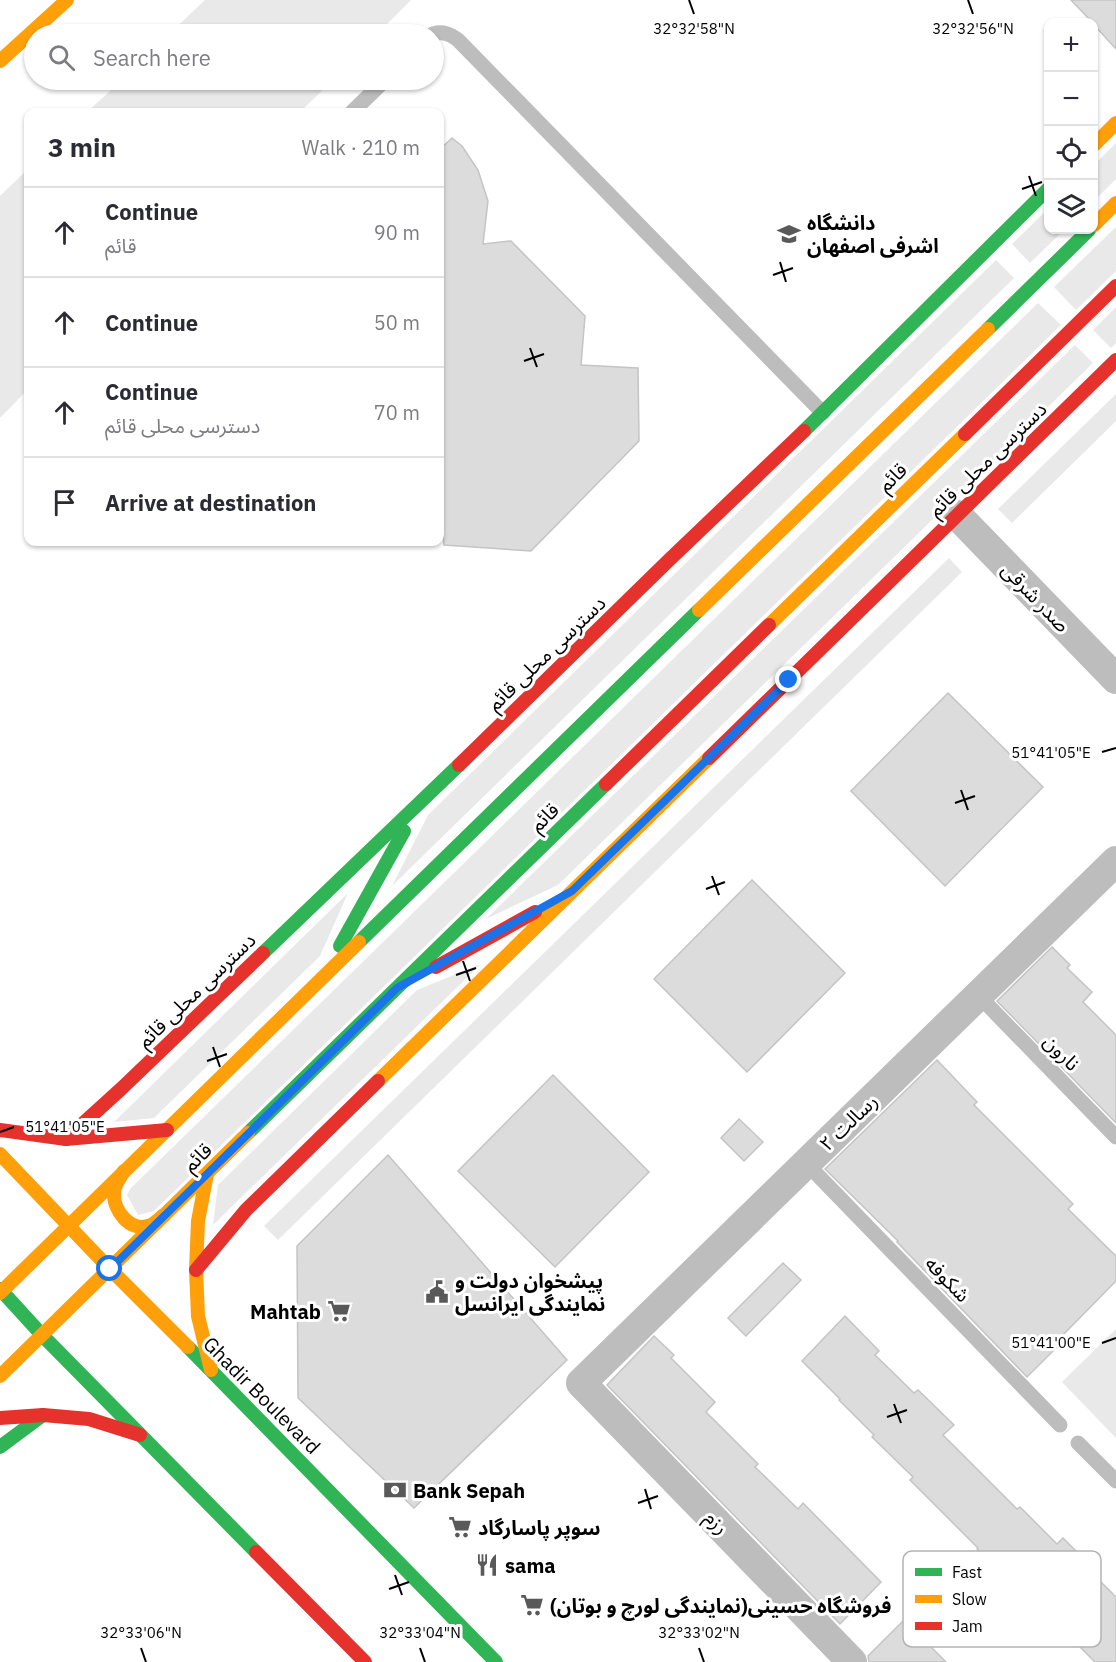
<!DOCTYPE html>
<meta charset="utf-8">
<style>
:root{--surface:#fff;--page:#f7f7f7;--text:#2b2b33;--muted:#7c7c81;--line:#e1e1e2}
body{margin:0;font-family:"IBM Plex Sans","Noto Sans Arabic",sans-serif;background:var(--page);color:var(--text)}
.controls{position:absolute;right:18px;top:18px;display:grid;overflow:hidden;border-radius:12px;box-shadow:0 2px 4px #0004}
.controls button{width:54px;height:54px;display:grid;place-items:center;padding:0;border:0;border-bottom:2px solid var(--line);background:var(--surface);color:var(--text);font:30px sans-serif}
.stop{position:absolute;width:18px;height:18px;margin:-14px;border:4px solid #1a73e8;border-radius:50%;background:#fff}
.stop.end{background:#1a73e8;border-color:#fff;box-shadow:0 2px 6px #0008}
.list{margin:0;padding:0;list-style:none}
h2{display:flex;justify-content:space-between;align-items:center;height:78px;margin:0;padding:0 24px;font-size:26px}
h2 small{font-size:20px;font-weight:400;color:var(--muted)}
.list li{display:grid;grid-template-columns:39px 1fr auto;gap:18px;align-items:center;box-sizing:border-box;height:90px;padding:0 24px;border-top:2px solid var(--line)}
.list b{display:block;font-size:22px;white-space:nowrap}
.list p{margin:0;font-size:20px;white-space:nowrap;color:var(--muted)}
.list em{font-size:20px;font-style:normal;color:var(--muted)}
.icon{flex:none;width:33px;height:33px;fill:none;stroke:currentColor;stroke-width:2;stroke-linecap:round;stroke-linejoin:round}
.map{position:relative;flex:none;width:1116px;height:1662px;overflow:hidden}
.search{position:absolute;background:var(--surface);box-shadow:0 2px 4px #0004;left:24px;top:24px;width:420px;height:66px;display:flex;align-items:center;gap:15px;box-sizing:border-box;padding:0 21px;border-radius:33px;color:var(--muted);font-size:22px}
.panel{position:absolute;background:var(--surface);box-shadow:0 2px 4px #0004;left:24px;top:108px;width:420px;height:438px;border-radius:12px}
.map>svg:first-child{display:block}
</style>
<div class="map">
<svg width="1116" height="1662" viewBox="0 0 1116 1662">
<rect width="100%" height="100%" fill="#fff"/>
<g fill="#e9e9e9">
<path d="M205,0H411L377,34H169Z"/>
<path d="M122,80H333L300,112H87Z"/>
<path d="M1116,143V179L1094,201V165Z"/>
<path d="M28,169V389L0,418V196Z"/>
<path d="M1048,209V230H1064L1030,263L1012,244Z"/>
<path d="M1116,227V271L1076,310L1054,287Z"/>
<path d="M996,260L1014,278L392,886L428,815Z"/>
<path d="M1038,303L1061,325L154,1211L138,1215L127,1195L131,1188Z"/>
<path d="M1116,307V343L1111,348L1093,330Z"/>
<path d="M1075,345L1093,363L558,885L486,919Z"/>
<path d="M1116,394V421L1012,523L998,509Z"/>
<path d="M949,558L962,572L278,1240L264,1226Z"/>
<path d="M348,893L320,956L154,1118L114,1122Z"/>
<path d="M481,964L213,1225L218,1185L417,990Z"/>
<path d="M1116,1329V1438L1062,1382Z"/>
</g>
<g fill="#dcdcdc" stroke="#c4c4c4" stroke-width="1.5">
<path d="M1071,0H1116V49L1094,25V22H1092Z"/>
<path d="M452,138L462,146L478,170L488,201L483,244L511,241L585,316L581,365L638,368L639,441L531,551L444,545L440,507V149Z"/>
<path d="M948,693L1043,787L945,886L851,791Z"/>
<path d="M752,880L845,973L747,1072L654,979Z"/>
<path d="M1052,947L1070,965L1067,968L1092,992L1083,1002L1116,1035V1123L997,1001Z"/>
<path d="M937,1060L977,1102L974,1105L1073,1204L1068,1209L1116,1256V1281L1062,1336L1065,1339L1027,1377L897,1242L898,1241L825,1169Z"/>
<path d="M553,1075L649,1172L555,1267L458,1171Z"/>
<path d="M739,1119L763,1142L744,1161L721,1138Z"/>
<path d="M388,1155L567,1360L414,1508L298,1398L297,1246Z"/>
<path d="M783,1263L801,1280L746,1336L728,1318Z"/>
<path d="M845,1316L879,1351L875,1355L914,1393L918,1390L954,1425L943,1435L1017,1509L1020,1507L1057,1544L1063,1538L1094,1569L1091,1572L1116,1597V1662H1095L1014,1581L1011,1584L977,1549L978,1548L910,1480L913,1477L872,1437L874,1435L839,1400L840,1399L802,1361Z"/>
<path d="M654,1336L674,1355L671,1358L715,1402L706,1412L758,1464L755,1467L798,1509L803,1503L881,1582L840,1624L607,1385Z"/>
<path d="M904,1620L946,1662H869L868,1656Z"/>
</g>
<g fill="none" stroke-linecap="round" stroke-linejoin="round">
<g stroke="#bdbdbd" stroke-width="15">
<path d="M433,34C443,31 450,34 458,40L823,413"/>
<path d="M352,112L385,80"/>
<path d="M978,995L1116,1137"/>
<path d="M806,1163L1060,1425"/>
<path d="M1078,1443L1116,1481"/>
</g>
<g stroke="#bdbdbd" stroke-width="30">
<path d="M957,515L1116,679"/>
<path d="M852,1662L581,1383L1116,861"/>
</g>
<g stroke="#30b455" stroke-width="14">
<path d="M988,329L1089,230"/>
<path d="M804,431L1048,189"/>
<path d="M359,942L699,610"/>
<path d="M340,946L404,831"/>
<path d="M263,953L459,765"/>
<path d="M248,1133L606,784"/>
<path d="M0,1289L42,1335L256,1552"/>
<path d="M188,1347L496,1662"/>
<path d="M0,1447L43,1415"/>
</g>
<g stroke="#ff9f0a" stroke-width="14">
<path d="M0,61L67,0"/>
<path d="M1094,145L1116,123"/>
<path d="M1094,225L1116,203"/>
<path d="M699,610L988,329"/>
<path d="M769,625L965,434"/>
<path d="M378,1081L709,758"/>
<path d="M0,1154L110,1269L188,1347"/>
<path d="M124,1171C120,1178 114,1185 114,1193C113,1210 130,1232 148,1226C154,1225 159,1219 164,1215"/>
<path d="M207,1174L198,1221L196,1270L198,1316L211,1370"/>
<path d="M0,1293L359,942"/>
<path d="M0,1376L248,1133"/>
</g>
<g stroke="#e5322d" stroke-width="14">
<path d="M965,434L1116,286"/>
<path d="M709,758L1116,360"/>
<path d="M459,765L668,561L804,431"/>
<path d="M606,784L769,625"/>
<path d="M436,967L535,912"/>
<path d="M0,1130L66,1139L167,1130"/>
<path d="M66,1139L121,1089L263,953"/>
<path d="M196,1270L246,1210L378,1081"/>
<path d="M0,1418L43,1415L89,1419L140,1435"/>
<path d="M256,1552L365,1662"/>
</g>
</g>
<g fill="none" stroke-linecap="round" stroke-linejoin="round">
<path stroke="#1a73e8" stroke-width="8" d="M110,1269L397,988L572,891L789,680"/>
</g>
<path fill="none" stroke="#000" stroke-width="2" d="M689,0L694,14M968,0L973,14M1029,176L1036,196M1022,189L1042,182M780,262L786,282M773,275L793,268M530,348L537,367M524,361L544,354M1102,752L1116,748M961,790L968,810M955,803L975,796M712,876L719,895M706,889L725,882M463,961L470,981M456,975L476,968M213,1047L220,1067M207,1061L227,1054M0,1132L14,1127M1102,1343L1116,1338M894,1404L901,1423M887,1417L907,1410M645,1489L651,1509M638,1503L658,1496M395,1575L402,1595M389,1589L409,1582M141,1648L146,1662M420,1648L425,1662M699,1648L704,1662"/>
<defs>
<g id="university-bare" transform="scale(1.8)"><path d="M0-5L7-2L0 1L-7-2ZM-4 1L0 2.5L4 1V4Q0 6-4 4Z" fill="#595959" stroke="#fff" stroke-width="2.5" paint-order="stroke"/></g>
<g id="civic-bare" transform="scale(1.8)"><path d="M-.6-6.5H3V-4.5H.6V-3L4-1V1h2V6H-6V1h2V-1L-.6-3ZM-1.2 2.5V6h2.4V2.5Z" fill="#595959" stroke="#fff" stroke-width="2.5" paint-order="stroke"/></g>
<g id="supermarket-bare" transform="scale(1.8)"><path d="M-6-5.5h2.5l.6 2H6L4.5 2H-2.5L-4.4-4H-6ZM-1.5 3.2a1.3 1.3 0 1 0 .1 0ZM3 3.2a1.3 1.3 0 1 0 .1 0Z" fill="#595959" stroke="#fff" stroke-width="2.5" paint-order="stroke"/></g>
<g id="bank-bare" transform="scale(1.8)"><path d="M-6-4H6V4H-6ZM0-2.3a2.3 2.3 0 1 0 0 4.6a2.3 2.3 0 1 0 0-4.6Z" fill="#595959" stroke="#fff" stroke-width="2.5" paint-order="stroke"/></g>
<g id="restaurant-bare" transform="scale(1.8)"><path d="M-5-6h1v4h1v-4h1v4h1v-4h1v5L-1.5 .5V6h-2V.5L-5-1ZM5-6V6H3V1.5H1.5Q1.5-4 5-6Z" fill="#595959" stroke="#fff" stroke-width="2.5" paint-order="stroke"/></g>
</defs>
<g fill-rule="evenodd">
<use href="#university-bare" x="789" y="234"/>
<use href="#civic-bare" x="437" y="1292"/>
<use href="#supermarket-bare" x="339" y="1311"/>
<use href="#bank-bare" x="395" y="1490"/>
<use href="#supermarket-bare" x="460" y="1527"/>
<use href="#restaurant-bare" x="487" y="1565"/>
<use href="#supermarket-bare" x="532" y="1605"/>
</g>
<g text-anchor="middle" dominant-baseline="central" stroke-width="6" stroke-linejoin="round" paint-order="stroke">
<g font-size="20" font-weight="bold" fill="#000" stroke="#fff" text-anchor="start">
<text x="807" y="222">دانشگاه<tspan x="807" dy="23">اشرفی اصفهان</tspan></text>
<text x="455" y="1280">پیشخوان دولت و<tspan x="455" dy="23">نمایندگی ایرانسل</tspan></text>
<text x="321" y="1311" text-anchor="end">Mahtab</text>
<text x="413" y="1490">Bank Sepah</text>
<text x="478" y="1527">سوپر پاسارگاد</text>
<text x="505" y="1565">sama</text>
<text x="550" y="1605">فروشگاه حسینی(نمایندگی لورچ و بوتان)</text>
</g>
<g font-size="20" fill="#000" stroke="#fff">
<text transform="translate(987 459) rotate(-44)">دسترسی محلی قائم</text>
<text transform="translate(892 477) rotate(-44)">قائم</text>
<text transform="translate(1036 597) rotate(46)">صدر شرقی</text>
<text transform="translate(546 653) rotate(-44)">دسترسی محلی قائم</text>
<text transform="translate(544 817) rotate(-44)">قائم</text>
<text transform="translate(196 990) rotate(-44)">دسترسی محلی قائم</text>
<text transform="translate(1062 1052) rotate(46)">نارون</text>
<text transform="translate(848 1122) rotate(-44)">رسالت ۲</text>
<text transform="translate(197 1157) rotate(-44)">قائم</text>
<text transform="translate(948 1279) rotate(46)">شکوفه</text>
<text transform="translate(262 1395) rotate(45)">Ghadir Boulevard</text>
<text transform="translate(717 1522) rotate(46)">رزم</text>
</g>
</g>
<rect x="903" y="1551" width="198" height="96" rx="9" fill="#fff" stroke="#b2b2b2" stroke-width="1.5"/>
<rect x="915" y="1568" width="27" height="8" fill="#30b455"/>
<rect x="915" y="1595" width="27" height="8" fill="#ff9f0a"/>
<rect x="915" y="1622" width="27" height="8" fill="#e5322d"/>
<g font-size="16" fill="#000">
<text x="952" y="1578">Fast</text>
<text x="952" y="1605">Slow</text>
<text x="952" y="1632">Jam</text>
</g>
<g font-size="15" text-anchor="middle" fill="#000" stroke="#fff" stroke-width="6" stroke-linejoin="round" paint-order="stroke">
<text x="694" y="34">32°32'58"N</text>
<text x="973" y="34">32°32'56"N</text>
<text x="1051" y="758">51°41'05"E</text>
<text x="65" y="1132">51°41'05"E</text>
<text x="1051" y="1348">51°41'00"E</text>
<text x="141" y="1638">32°33'06"N</text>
<text x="420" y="1638">32°33'04"N</text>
<text x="699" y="1638">32°33'02"N</text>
</g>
</svg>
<div class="controls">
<button>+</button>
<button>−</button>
<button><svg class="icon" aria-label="locate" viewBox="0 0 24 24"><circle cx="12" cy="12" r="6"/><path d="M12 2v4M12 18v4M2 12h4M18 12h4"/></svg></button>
<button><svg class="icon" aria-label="layers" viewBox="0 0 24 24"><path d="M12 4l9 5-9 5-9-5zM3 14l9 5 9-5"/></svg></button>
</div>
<div class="stop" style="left:110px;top:1269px"></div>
<div class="stop end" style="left:789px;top:680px"></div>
<div class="search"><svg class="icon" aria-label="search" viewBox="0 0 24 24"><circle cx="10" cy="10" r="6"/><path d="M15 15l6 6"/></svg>Search here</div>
<section class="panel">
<h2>3 min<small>Walk · 210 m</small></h2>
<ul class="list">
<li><svg class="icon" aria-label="ahead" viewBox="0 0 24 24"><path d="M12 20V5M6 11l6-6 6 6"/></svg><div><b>Continue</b><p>قائم</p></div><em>90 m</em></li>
<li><svg class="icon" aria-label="ahead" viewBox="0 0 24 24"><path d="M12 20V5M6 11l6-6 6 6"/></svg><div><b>Continue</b></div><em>50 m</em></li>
<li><svg class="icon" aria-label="ahead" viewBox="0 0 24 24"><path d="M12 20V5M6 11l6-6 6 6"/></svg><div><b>Continue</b><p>دسترسی محلی قائم</p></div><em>70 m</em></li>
<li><svg class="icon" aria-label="arrive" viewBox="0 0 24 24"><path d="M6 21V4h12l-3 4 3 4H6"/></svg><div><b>Arrive at destination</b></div></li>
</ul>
</section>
</div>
